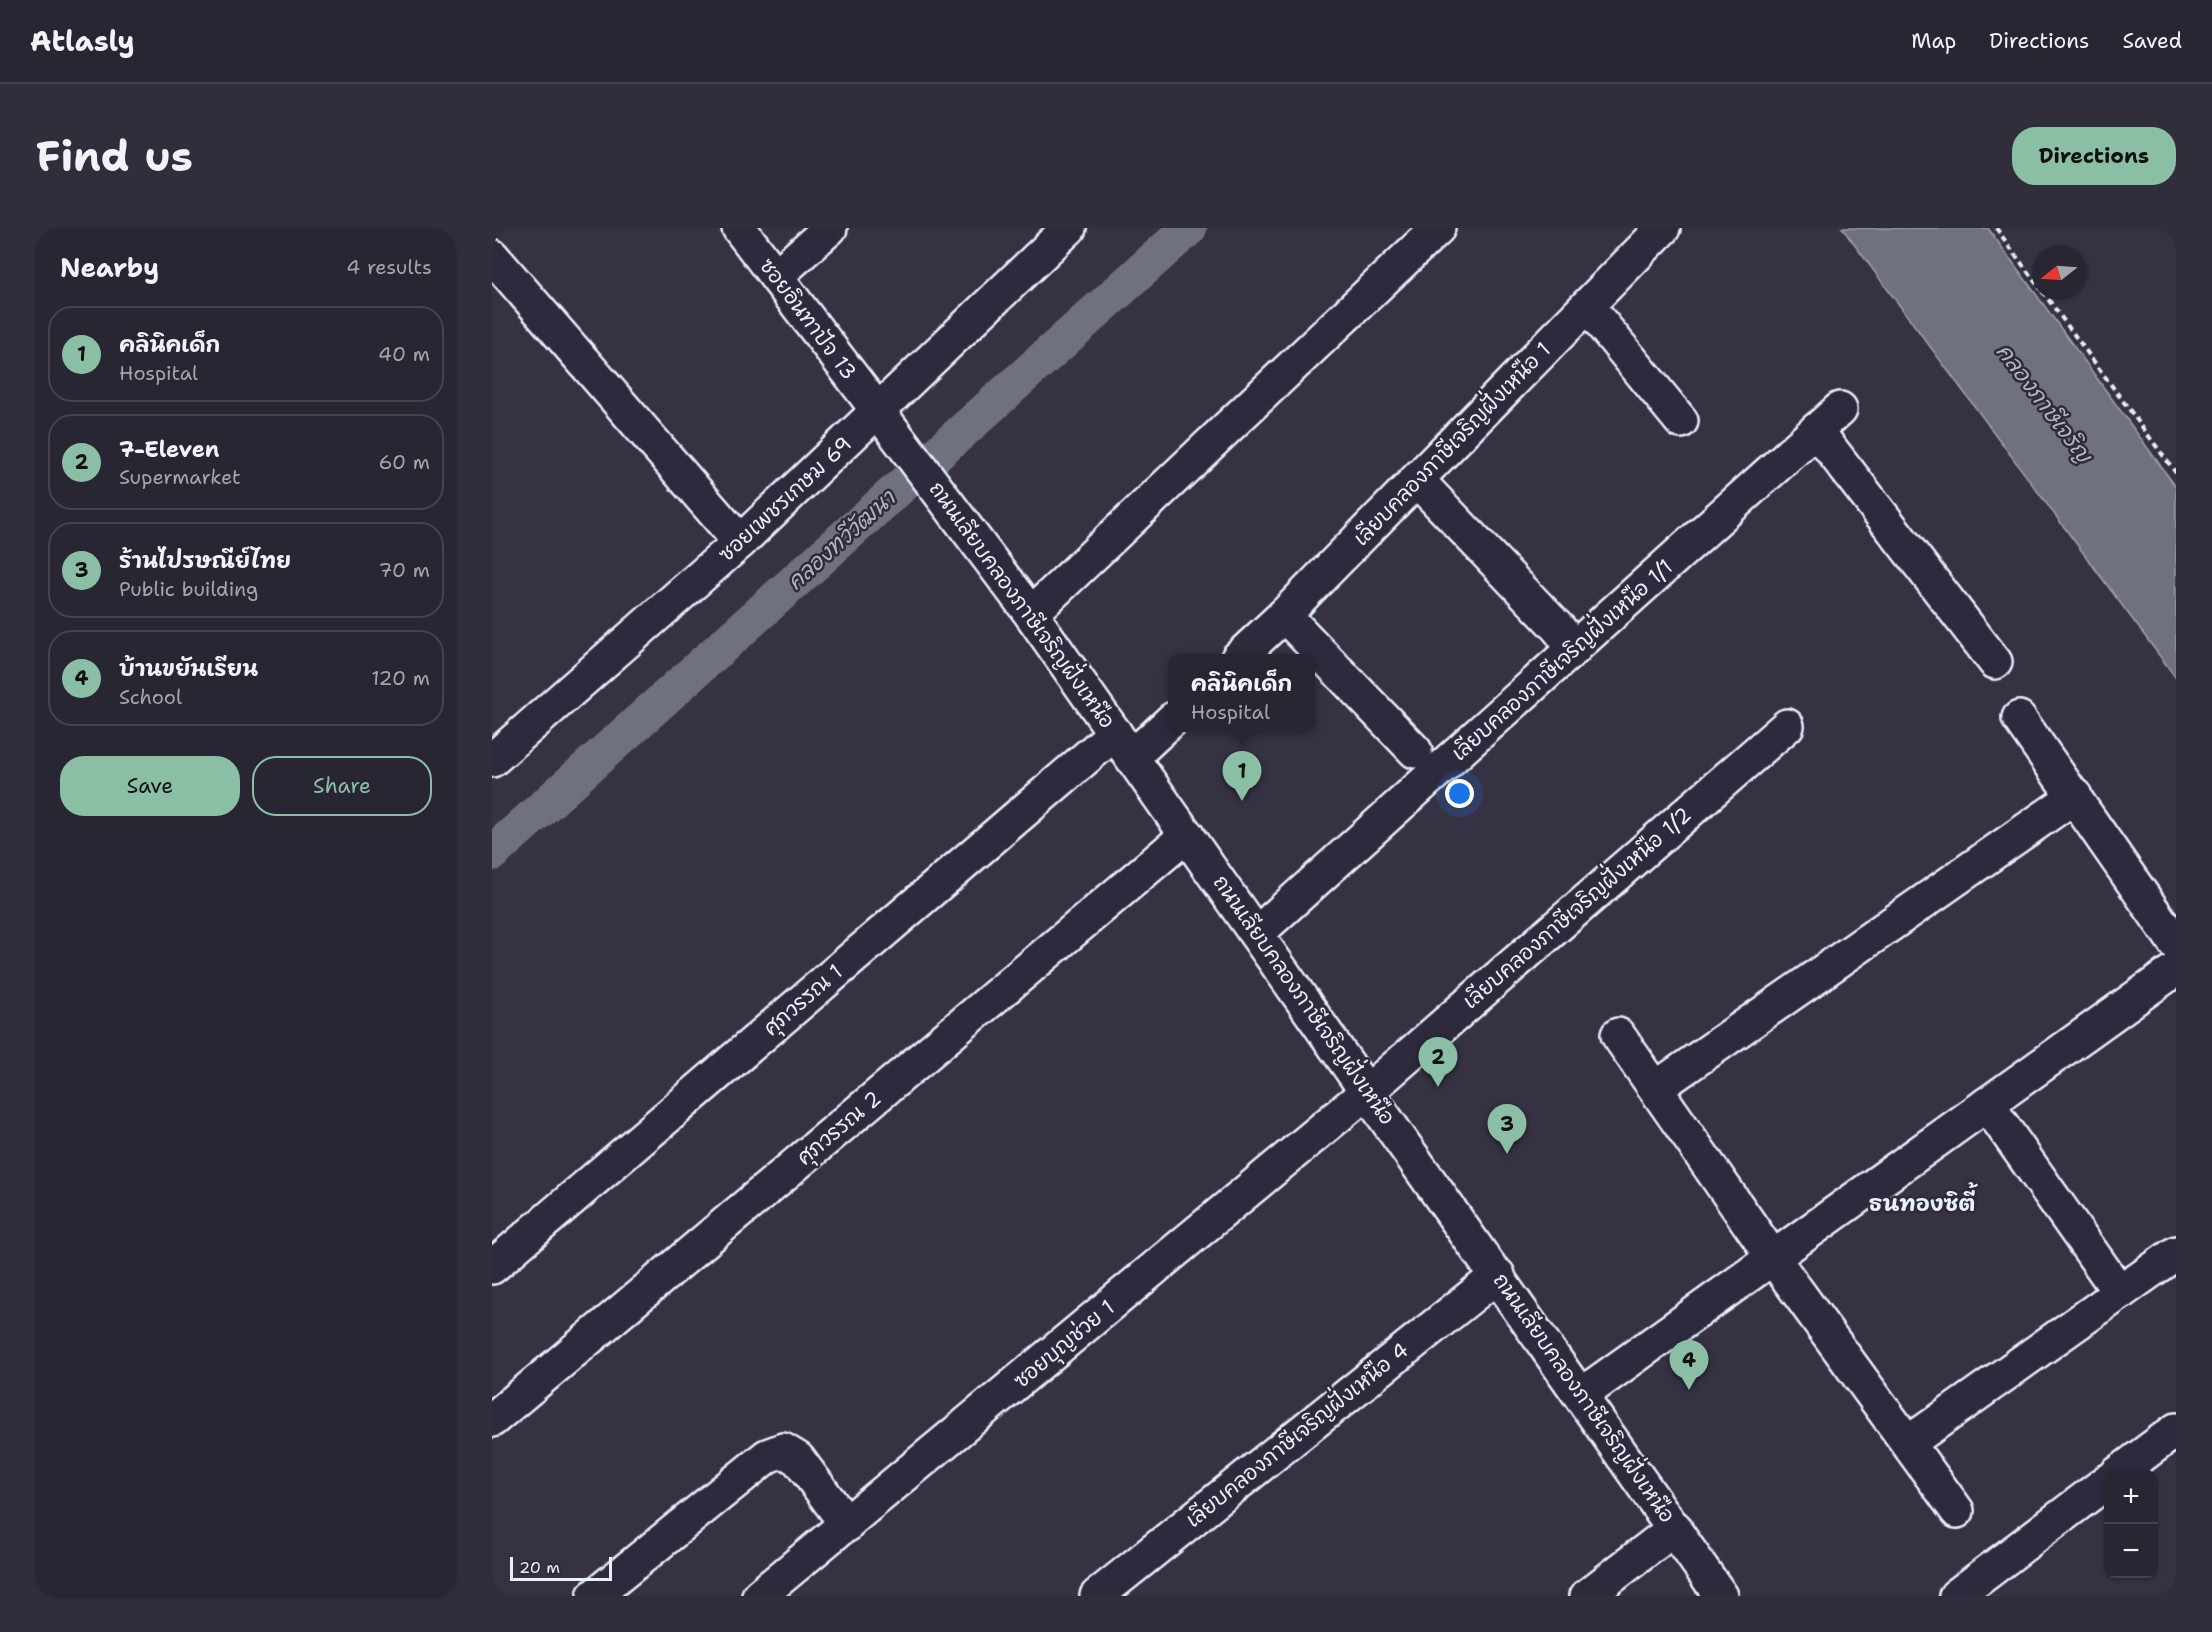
<!DOCTYPE html>
<meta charset="utf-8">
<style>
:root{--surface:#282633;--page:#302e3b;--text:#f1f3f6;--muted:#a5a5ac;--line:#44434e;--accent:#8abfa5}
body{margin:0;font-family:"Shantell Sans","Playpen Sans Thai",sans-serif;background:var(--page);color:var(--text)}
.controls{position:absolute;right:18px;bottom:18px;display:grid;overflow:hidden;border-radius:12px;box-shadow:0 2px 4px #0004}
.controls button{width:54px;height:54px;display:grid;place-items:center;padding:0;border:0;border-bottom:2px solid var(--line);background:var(--surface);color:var(--text);font:30px sans-serif}
.compass{position:absolute;left:1540px;top:18px;width:54px;height:54px;border-radius:50%;background:var(--surface);box-shadow:0 2px 4px #0004;rotate:253deg}
.scale{position:absolute;left:18px;bottom:15px;width:102px;box-sizing:border-box;padding-left:6px;border:3px solid #e8f1f8;border-top:0;font-size:16px;line-height:21px;white-space:nowrap;color:#e8f1f8;-webkit-text-stroke:4px #2f2a3d;paint-order:stroke}
.you{position:absolute;left:968px;top:566px;width:21px;height:21px;margin:-15px;border:4px solid #fff;border-radius:50%;background:#1a73e8;box-shadow:0 0 0 9px #1a73e833}
.badge{display:grid;place-items:center;width:39px;height:39px;border-radius:50%;background:var(--accent);color:#111;font-size:20px;font-weight:700}
.pin{position:absolute;translate:-50% -50px;filter:drop-shadow(0 2px 3px #0008)}
.pin::after{content:'';position:absolute;top:32px;width:21px;height:18px;background:inherit;clip-path:polygon(0 0,100% 0,50% 100%)}
.popup{position:absolute;left:676px;top:426px;width:147px;height:78px;box-sizing:border-box;display:grid;place-content:center;border-radius:12px;background:var(--surface);filter:drop-shadow(0 2px 4px #0005);font-size:20px;white-space:nowrap;color:var(--muted)}
.popup b{font-size:22px;color:var(--text)}
.popup::after{content:'';position:absolute;left:50%;top:100%;margin-left:-12px;border:12px solid transparent;border-top-color:var(--surface)}
.list{margin:0;padding:0;list-style:none}
h2{display:flex;justify-content:space-between;align-items:center;height:78px;margin:0;padding:0 24px;font-size:26px}
h2 small{font-size:20px;font-weight:400;color:var(--muted)}
.list li{display:grid;grid-template-columns:39px 1fr auto;gap:18px;align-items:center;box-sizing:border-box;height:96px;margin:0 12px 12px;padding:0 12px;border:2px solid var(--line);border-radius:24px}
.list b{display:block;font-size:22px;white-space:nowrap}
.list p{margin:0;font-size:20px;white-space:nowrap;color:var(--muted)}
.list em{font-size:20px;font-style:normal;color:var(--muted)}
.actions{display:flex;gap:12px;padding:18px 24px}
.actions a{flex:1;padding:14px 0;border:2px solid var(--accent);border-radius:24px;text-align:center;font-size:21px;color:var(--accent)}
.actions .main{background:var(--accent);color:#111}
.map{position:relative;flex:none;width:1684px;height:1368px;overflow:hidden;border-radius:24px}
header{display:flex;align-items:center;gap:36px;box-sizing:border-box;height:84px;padding:0 30px;background:var(--surface);border-bottom:2px solid var(--line)}
header strong{font-size:28px}
nav{display:flex;gap:33px;margin-inline-start:auto;font-size:21px}
.intro{display:flex;align-items:center;justify-content:space-between;box-sizing:border-box;height:144px;padding:0 36px}
h1{margin:0;font-size:42px}
.button{padding:15px 27px;border-radius:24px;background:var(--accent);color:#111;font-size:21px;font-weight:700}
main{display:flex;gap:36px;padding:0 36px}
aside{flex:1;background:var(--surface);border-radius:24px;box-shadow:0 2px 4px #0004}
.map>svg:first-child{display:block}
</style>
<header>
<strong>Atlasly</strong>
<nav><a>Map</a><a>Directions</a><a>Saved</a></nav>
</header>
<div class="intro"><h1>Find us</h1><a class="button">Directions</a></div>
<main>
<aside>
<h2>Nearby<small>4 results</small></h2>
<ul class="list">
<li><span class="badge">1</span><div><b>คลินิคเด็ก</b><p>Hospital</p></div><em>40 m</em></li>
<li><span class="badge">2</span><div><b>7-Eleven</b><p>Supermarket</p></div><em>60 m</em></li>
<li><span class="badge">3</span><div><b>ร้านไปรษณีย์ไทย</b><p>Public building</p></div><em>70 m</em></li>
<li><span class="badge">4</span><div><b>บ้านขยันเรียน</b><p>School</p></div><em>120 m</em></li>
</ul>
<div class="actions"><a class="main">Save</a><a>Share</a></div>
</aside>
<div class="map">
<svg width="1684" height="1368" viewBox="0 0 1684 1368">
<rect width="100%" height="100%" fill="#363244"/>
<filter id="ink" filterUnits="userSpaceOnUse"><feTurbulence type="fractalNoise" baseFrequency=".0167" numOctaves="2"/><feDisplacementMap in="SourceGraphic" scale="12" xChannelSelector="R" yChannelSelector="G"/><feConvolveMatrix kernelMatrix="1 2 1 2 8 2 1 2 1" color-interpolation-filters="sRGB"/></filter>
<g filter="url(#ink)">
<path fill="#70717f" stroke="#a0a4af" stroke-width="1.5" d="M1350,0H1496L1684,259V450Z"/>
<g fill="none" stroke-linecap="round" stroke-linejoin="round">
<path stroke="#70717f" stroke-width="36" d="M0,625L697,0"/>
<g stroke="#e8f1f8" stroke-width="38">
<g id="minor">
<path d="M247,0L386,183"/>
<path d="M0,28L248,314"/>
<path d="M284,48L338,0"/>
<path d="M1095,78L1189,193"/>
<path d="M1324,202L1503,434"/>
<path d="M925,252L1067,401L1082,421"/>
<path d="M539,386L946,0"/>
<path d="M792,387L923,523"/>
<path d="M746,430L792,387L1171,0"/>
<path d="M1527,490L1684,716"/>
<path d="M640,529L681,491"/>
<path d="M764,706L1348,181"/>
<path d="M1126,807L1281,1030L1465,1283"/>
<path d="M1164,860L1583,568"/>
<path d="M1495,876L1628,1065"/>
<path d="M0,1039L623,505"/>
<path d="M1089,1167L1684,741"/>
<path d="M0,1192L695,607"/>
<path d="M1416,1215L1684,1025"/>
<path d="M1625,1246L1684,1202"/>
<path d="M102,1368L275,1228L291,1222L306,1231L355,1297"/>
<path d="M267,1368L876,863L1295,498"/>
<path d="M605,1368L1006,1047"/>
<path d="M1095,1368L1183,1300"/>
<path d="M1464,1368L1616,1253"/>
</g>
</g>
<g stroke="#e8f1f8" stroke-width="38">
<g id="major">
<path d="M386,183L539,386L1229,1368"/>
<path d="M0,532L248,314L577,0"/>
</g>
</g>
<g stroke="#e8f1f8" stroke-width="4" stroke-dasharray="6 4.5" stroke-linecap="butt">
<path d="M1504,0L1549,62"/>
<path d="M1550,63L1684,245"/>
</g>
<use href="#minor" stroke="#2f2a3d" stroke-width="33"/>
<use href="#major" stroke="#2f2a3d" stroke-width="33"/>
</g>
</g>
<g text-anchor="middle" dominant-baseline="central" stroke-width="5" stroke-linejoin="round" paint-order="stroke">
<g font-size="21" fill="#e8f1f8" stroke="#2f2a3d">
<text transform="translate(316 91) rotate(53)">ซอยอินทาปัจ 13</text>
<text transform="translate(960 216) rotate(-46)">เลียบคลองภาษีเจริญฝั่งเหนือ 1</text>
<text transform="translate(293 271) rotate(-43)">ซอยเพชรเกษม 69</text>
<text transform="translate(530 377) rotate(54)">ถนนเลียบคลองภาษีเจริญฝั่งเหนือ</text>
<text transform="translate(1070 432) rotate(-42)">เลียบคลองภาษีเจริญฝั่งเหนือ 1/1</text>
<text transform="translate(1085 680) rotate(-41)">เลียบคลองภาษีเจริญฝั่งเหนือ 1/2</text>
<text transform="translate(311 772) rotate(-41)">ศุภวรรณ 1</text>
<text transform="translate(812 772) rotate(55)">ถนนเลียบคลองภาษีเจริญฝั่งเหนือ</text>
<text transform="translate(347 900) rotate(-40)">ศุภวรรณ 2</text>
<text transform="translate(572 1116) rotate(-40)">ซอยบุญช่วย 1</text>
<text transform="translate(1092 1170) rotate(55)">ถนนเลียบคลองภาษีเจริญฝั่งเหนือ</text>
<text transform="translate(805 1207) rotate(-39)">เลียบคลองภาษีเจริญฝั่งเหนือ 4</text>
</g>
<g font-size="22" font-style="italic" fill="#b2b7c2" stroke="#2f2a3d">
<text transform="translate(1552 175) rotate(53)">คลองภาษีเจริญ</text>
<text transform="translate(349 312) rotate(-42)">คลองทวีวัฒนา</text>
</g>
<g font-size="22" font-weight="bold" fill="#e8f1f8" stroke="#2f2a3d">
<text x="1430" y="975">ธนทองซิตี้</text>
</g>
</g>
</svg>
<div class="controls">
<button>+</button>
<button>−</button>
</div>
<svg class="compass" viewBox="-18 -18 36 36"><path d="M0-13l5 13h-10z" fill="#e53935"/><path d="M0 13l5-13h-10z" fill="#a5a5ac"/></svg>
<div class="scale">20 m</div>
<div class="you"></div>
<div class="pin badge" style="left:750px;top:573px">1</div>
<div class="popup"><b>คลินิคเด็ก</b>Hospital</div>
<div class="pin badge" style="left:946px;top:859px">2</div>
<div class="pin badge" style="left:1015px;top:926px">3</div>
<div class="pin badge" style="left:1197px;top:1162px">4</div>
</div>
</main>
